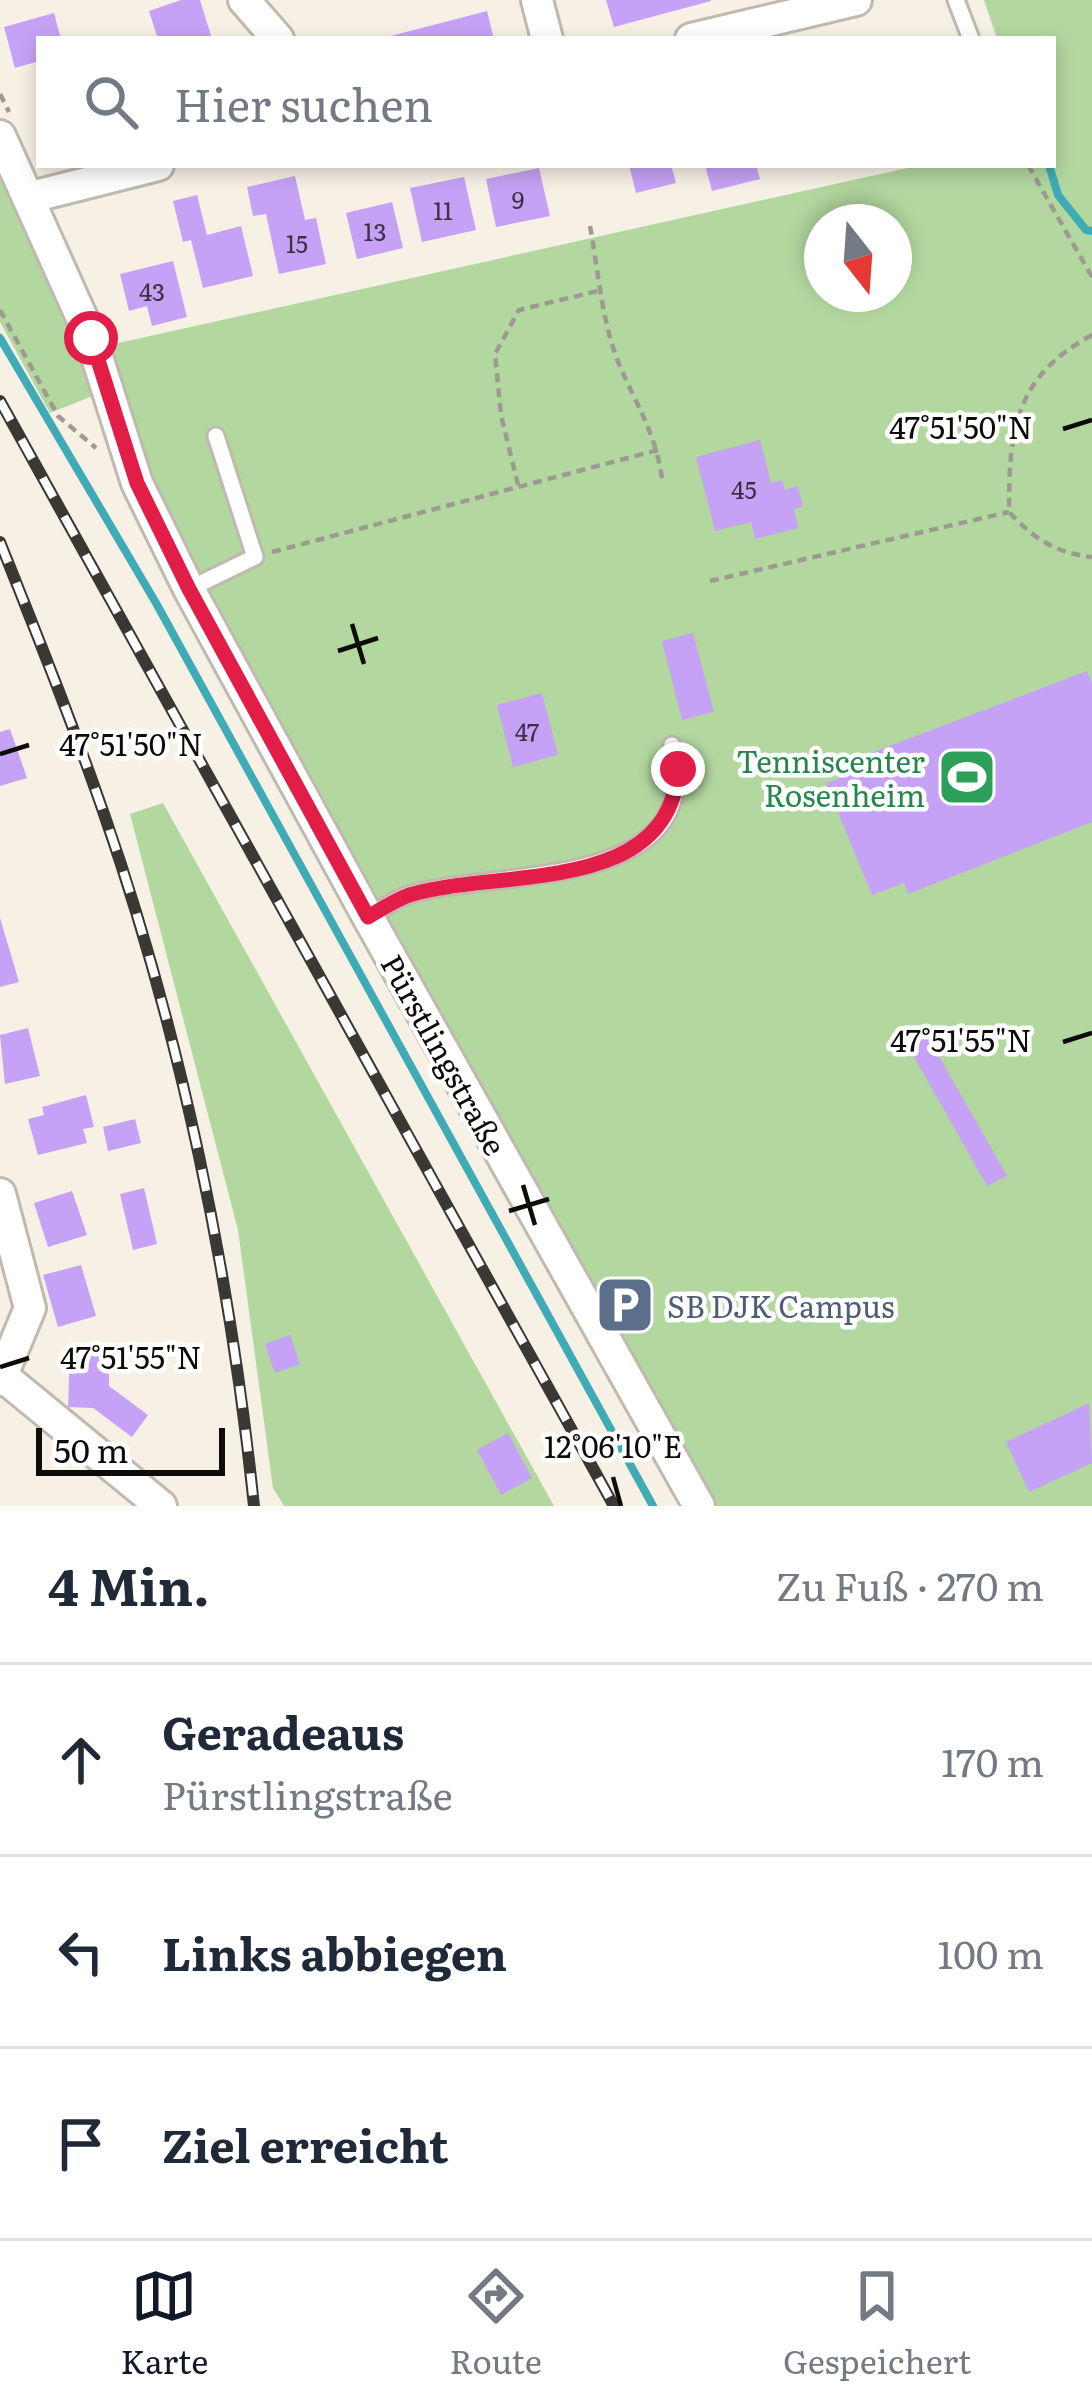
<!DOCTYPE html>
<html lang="de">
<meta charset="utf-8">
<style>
:root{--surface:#fff;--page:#f2f2f3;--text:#1f2937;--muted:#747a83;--line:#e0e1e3;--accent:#111827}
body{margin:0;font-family:Literata,serif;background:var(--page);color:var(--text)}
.compass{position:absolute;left:804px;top:204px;width:108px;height:108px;border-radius:50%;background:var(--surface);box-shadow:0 6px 18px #0003;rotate:163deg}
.scale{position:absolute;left:36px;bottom:30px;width:189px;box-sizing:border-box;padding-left:12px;border:6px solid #0e0c08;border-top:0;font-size:33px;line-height:42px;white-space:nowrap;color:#0e0c08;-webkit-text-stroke:9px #fff;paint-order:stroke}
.stop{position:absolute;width:36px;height:36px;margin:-27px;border:9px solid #e11d48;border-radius:50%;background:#fff}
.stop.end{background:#e11d48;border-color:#fff;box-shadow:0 3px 12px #0008}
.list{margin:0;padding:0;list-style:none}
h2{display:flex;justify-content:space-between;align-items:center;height:156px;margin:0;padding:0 48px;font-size:51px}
h2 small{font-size:39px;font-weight:400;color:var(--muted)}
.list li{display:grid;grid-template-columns:78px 1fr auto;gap:36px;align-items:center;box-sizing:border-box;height:192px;padding:0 48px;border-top:3px solid var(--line)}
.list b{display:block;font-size:45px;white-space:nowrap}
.list p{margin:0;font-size:39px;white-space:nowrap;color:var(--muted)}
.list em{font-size:39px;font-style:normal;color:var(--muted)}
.icon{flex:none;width:66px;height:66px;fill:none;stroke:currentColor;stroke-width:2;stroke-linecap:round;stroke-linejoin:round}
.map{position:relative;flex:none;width:1092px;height:1506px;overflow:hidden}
.search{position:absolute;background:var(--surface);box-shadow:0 6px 18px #0003;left:36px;right:36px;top:36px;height:132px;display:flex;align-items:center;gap:30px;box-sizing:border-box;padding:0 42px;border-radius:0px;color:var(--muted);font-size:45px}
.sheet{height:732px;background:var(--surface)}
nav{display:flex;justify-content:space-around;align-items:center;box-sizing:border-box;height:168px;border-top:3px solid var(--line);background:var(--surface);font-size:33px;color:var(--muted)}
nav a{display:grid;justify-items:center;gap:6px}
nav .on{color:var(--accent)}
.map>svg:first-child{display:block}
</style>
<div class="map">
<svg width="1092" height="1506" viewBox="0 0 1092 1506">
<rect width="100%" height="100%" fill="#f7f0e5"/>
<g fill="#b2d79f" fill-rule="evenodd">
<path d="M984,0H1092V1506H699L189,589L105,346L921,165H1053V39H997ZM822,222H894V294H822Z"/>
<path d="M0,157L100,393L50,413L0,322Z"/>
<path d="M163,803L554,1506H284L273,1488L238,1230L130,814Z"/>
</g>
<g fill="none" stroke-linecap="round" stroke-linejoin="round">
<g stroke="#3eabb6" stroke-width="8">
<path d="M1049,165L1058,195L1086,230L1092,231"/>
<path d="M0,338L156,603L653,1506"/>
</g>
</g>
<g fill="#c6a2f6">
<path d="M181,0H200L212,39H158L149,11Z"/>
<path d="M606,0H711V1L614,27Z"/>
<path d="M487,11L494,39H387V37Z"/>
<path d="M54,13L61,39H39V61L15,68L4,27Z"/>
<path d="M629,165H671L676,183L636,193Z"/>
<path d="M705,165H756L760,179L712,191Z"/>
<path d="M539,168L550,216L496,227L486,179Z"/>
<path d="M295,176L305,220L316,218L326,264L279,274L266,214L253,216L247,187Z"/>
<path d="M464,177L476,230L422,242L410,188Z"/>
<path d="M197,195L207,235L241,226L253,276L203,288L191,240L183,242L173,201Z"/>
<path d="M392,202L403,248L357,259L346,213Z"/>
<path d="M173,261L187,317L152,326L147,306L129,311L120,274Z"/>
<path d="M760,440L771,483L782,480L785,490L798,486L803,507L794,509L798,528L755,539L751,522L715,531L696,457Z"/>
<path d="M693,633L714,712L682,720L662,641Z"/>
<path d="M1087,671L1092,684V822L908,894L904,883L872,895L826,783L859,771L855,759Z"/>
<path d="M542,693L558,755L513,767L497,705Z"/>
<path d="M10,729L27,778L0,786V732Z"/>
<path d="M0,918L19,982L0,987Z"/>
<path d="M28,1028L40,1076L5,1084L0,1035Z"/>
<path d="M928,1037L1007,1176L987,1186L909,1048Z"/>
<path d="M86,1095L94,1127L83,1129L87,1143L38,1155L28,1119L44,1115L42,1107Z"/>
<path d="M135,1119L141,1143L108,1151L103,1127Z"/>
<path d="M144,1188L157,1244L133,1250L120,1194Z"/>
<path d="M72,1191L87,1235L48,1247L34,1203Z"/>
<path d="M81,1265L96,1316L58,1327L43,1275Z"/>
<path d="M290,1335L300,1364L275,1373L265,1344Z"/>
<path d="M70,1350L109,1351V1386L148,1415L132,1437L93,1408L68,1407Z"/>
<path d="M1089,1403L1092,1463L1029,1492L1006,1442Z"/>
<path d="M508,1433L532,1478L501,1495L477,1450Z"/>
</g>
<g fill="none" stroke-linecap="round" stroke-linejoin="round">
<g stroke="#c0b9af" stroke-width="21">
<g id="lane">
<path d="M956,0L971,39"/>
<path d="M189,589L255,557L216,436"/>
<path d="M368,917C380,910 394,900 408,895C496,868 708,894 672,745"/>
</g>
</g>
<g stroke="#c0b9af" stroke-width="36">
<g id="street">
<path d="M244,0L278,39"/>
<path d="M537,0L547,39"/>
<path d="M691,39L856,0"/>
<path d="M0,136L91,338L137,483L189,589L368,917L699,1506"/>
<path d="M31,197L158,165"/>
<path d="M0,1194L30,1308L0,1380"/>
<path d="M0,1374L161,1506"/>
</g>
</g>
<g stroke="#9e9991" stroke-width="4.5" stroke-dasharray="9 6" stroke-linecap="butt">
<path d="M0,94L9,112"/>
<path d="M1028,165L1092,277"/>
<path d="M590,226C598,270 602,323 619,364C637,406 655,432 662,478"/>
<path d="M0,310L58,416L96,448"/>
<path d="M1092,335C1014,377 1009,431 1009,512C1033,538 1055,553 1092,557"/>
<path d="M518,485L501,415L495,354L519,310L602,290"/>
<path d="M272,552L658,450"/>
<path d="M710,581L1009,512"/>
</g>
<use href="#lane" stroke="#fff" stroke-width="15"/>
<use href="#street" stroke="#fff" stroke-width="30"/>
<g stroke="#3b3833" stroke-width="12">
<g id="rail">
<path d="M0,401L614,1506"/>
<path d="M0,542C36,632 72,722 104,814C181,1035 230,1273 254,1506"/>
</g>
</g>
<use href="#rail" stroke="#fff" stroke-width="8" stroke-dasharray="22" stroke-linecap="butt"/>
</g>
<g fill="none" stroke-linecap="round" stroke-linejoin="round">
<path stroke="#e11d48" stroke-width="15" d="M91,338L137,483L189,589L368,917C380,910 395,900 409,895C498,868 670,897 678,769"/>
</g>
<path fill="none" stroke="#0e0c08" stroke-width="4.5" d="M1063,429L1092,420M352,624L364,664M338,651L378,638M0,754L29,745M1063,1042L1092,1033M523,1185L535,1225M509,1211L549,1199M0,1367L29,1358M613,1477L621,1506"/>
<defs>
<g id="stadium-square" transform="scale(3)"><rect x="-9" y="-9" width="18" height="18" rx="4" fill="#2e9e5b" stroke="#fff"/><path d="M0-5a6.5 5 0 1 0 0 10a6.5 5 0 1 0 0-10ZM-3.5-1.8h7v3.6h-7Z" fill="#fff"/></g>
<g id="parking-square" transform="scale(3)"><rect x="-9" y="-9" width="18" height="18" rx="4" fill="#5c6f8a" stroke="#fff"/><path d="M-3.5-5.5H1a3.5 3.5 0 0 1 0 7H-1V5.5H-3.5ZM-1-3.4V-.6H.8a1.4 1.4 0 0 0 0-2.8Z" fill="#fff"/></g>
</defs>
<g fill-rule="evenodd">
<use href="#stadium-square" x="967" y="777"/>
<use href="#parking-square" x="625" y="1305"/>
</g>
<g text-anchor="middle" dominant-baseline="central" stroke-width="9" stroke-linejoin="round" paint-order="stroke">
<g font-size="24" fill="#3c3244">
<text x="518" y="198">9</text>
<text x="443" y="209">11</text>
<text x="375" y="230">13</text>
<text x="297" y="242">15</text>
<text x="152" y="290">43</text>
<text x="744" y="488">45</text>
<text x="527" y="730">47</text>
</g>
<g font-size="30" fill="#27864d" stroke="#fff" text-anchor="end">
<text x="925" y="760">Tenniscenter<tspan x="925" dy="34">Rosenheim</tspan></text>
</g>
<g font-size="30" fill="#0e0c08" stroke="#fff">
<text transform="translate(445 1054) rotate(61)">Pürstlingstraße</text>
</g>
<g font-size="30" fill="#4e5e75" stroke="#fff" text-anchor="start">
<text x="667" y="1305">SB DJK Campus</text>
</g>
</g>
<g font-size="30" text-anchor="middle" fill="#0e0c08" stroke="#fff" stroke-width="9" stroke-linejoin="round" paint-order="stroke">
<text x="961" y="439">47°51'50"N</text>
<text x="131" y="756">47°51'50"N</text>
<text x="961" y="1052">47°51'55"N</text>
<text x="131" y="1369">47°51'55"N</text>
<text x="613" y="1458">12°06'10"E</text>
</g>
</svg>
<svg class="compass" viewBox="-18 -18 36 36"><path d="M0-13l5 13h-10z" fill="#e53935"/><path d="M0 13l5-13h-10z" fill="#747a83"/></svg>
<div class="scale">50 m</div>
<div class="stop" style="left:91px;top:338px"></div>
<div class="stop end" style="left:678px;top:769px"></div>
<div class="search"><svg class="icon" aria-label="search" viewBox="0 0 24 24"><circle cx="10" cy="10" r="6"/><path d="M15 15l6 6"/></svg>Hier suchen</div>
</div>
<section class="sheet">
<h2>4 Min.<small>Zu Fuß · 270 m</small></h2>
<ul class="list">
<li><svg class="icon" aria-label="ahead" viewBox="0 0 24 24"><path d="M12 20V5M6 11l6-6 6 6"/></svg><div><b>Geradeaus</b><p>Pürstlingstraße</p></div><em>170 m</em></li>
<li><svg class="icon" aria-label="left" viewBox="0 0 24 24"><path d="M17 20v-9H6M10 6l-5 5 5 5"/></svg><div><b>Links abbiegen</b></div><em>100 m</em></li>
<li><svg class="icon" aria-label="arrive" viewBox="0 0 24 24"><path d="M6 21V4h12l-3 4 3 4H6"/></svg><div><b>Ziel erreicht</b></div></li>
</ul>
</section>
<nav>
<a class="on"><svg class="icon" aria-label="map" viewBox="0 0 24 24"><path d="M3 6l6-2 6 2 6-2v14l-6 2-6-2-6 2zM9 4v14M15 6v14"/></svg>Karte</a>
<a><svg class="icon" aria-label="directions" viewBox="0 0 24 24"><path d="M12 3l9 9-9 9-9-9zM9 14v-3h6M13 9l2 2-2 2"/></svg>Route</a>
<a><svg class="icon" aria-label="saved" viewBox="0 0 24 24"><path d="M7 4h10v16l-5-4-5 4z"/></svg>Gespeichert</a>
</nav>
